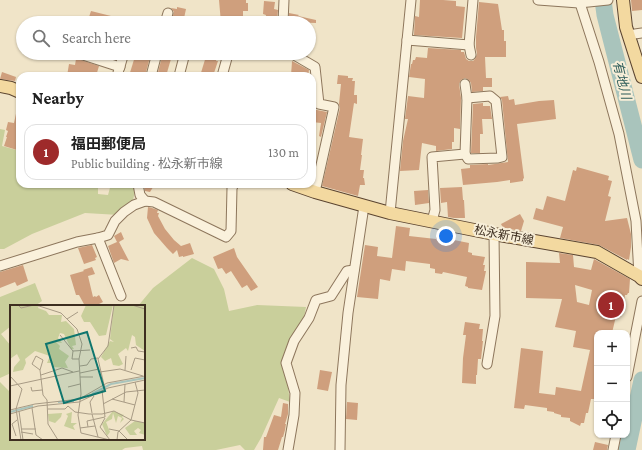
<!DOCTYPE html>
<meta charset="utf-8">
<style>
:root{--surface:#fff;--page:#f2f2f2;--text:#222;--muted:#767676;--line:#e0e0e0;--accent:#9e2a2b}
body{margin:0;font-family:"Crimson Pro","Noto Sans JP",serif;background:var(--page);color:var(--text)}
.controls{position:absolute;right:12px;bottom:12px;display:grid;overflow:hidden;border-radius:8px;box-shadow:0 1px 3px #0004}
.controls button{width:36px;height:36px;display:grid;place-items:center;padding:0;border:0;border-bottom:1px solid var(--line);background:var(--surface);color:var(--text);font:20px sans-serif}
.you{position:absolute;left:446px;top:236px;width:14px;height:14px;margin:-10px;border:3px solid #fff;border-radius:50%;background:#1a73e8;box-shadow:0 0 0 6px #1a73e833}
.badge{display:grid;place-items:center;width:26px;height:26px;border-radius:50%;background:var(--accent);color:#fff;font-size:13px;font-weight:700}
.pin{position:absolute;translate:-50% -50%;border:2px solid #fff;box-shadow:0 1px 4px #0006}
.list{margin:0;padding:0;list-style:none}
h2{display:flex;justify-content:space-between;align-items:center;height:52px;margin:0;padding:0 16px;font-size:17px}
h2 small{font-size:13px;font-weight:400;color:var(--muted)}
.list li{display:grid;grid-template-columns:26px 1fr auto;gap:12px;align-items:center;box-sizing:border-box;height:56px;margin:0 8px 8px;padding:0 8px;border:1px solid var(--line);border-radius:12px}
.list b{display:block;font-size:15px;white-space:nowrap}
.list p{margin:0;font-size:13px;white-space:nowrap;color:var(--muted)}
.list em{font-size:13px;font-style:normal;color:var(--muted)}
.icon{flex:none;width:22px;height:22px;fill:none;stroke:currentColor;stroke-width:2;stroke-linecap:round;stroke-linejoin:round}
.map{position:relative;flex:none;width:642px;height:450px;overflow:hidden}
.search{position:absolute;background:var(--surface);box-shadow:0 1px 3px #0004;left:16px;top:16px;width:300px;height:44px;display:flex;align-items:center;gap:10px;box-sizing:border-box;padding:0 14px;border-radius:22px;color:var(--muted);font-size:15px}
.panel{position:absolute;background:var(--surface);box-shadow:0 1px 3px #0004;left:16px;top:72px;width:300px;height:116px;border-radius:12px}
.map>svg:first-child{display:block}
</style>
<div class="map">
<svg width="642" height="450" viewBox="0 0 642 450">
<rect width="100%" height="100%" fill="#f0e4c8"/>
<g fill="#c9cf9b">
<path d="M0,129L5,130L2,146L20,151V184H98V194L108,195L111,184H136L133,201L119,215L85,213L32,234L4,249H0Z"/>
<path d="M192,258L214,269L224,289L229,311L257,305L306,307L303,323L284,357L290,402L279,398L261,438L254,450H245L240,445L216,450H143L142,446L125,448L122,450H0V382L11,393V439H144V306H138L153,288Z"/>
<path d="M35,283L42,301L35,306H11V326L1,334L11,346V373L0,378V297Z"/>
</g>
<g fill="none" stroke-linecap="round" stroke-linejoin="round">
<g stroke="#a9c4bc" stroke-width="17">
<path d="M603,0L605,15L642,160"/>
<path d="M627,450L642,380"/>
</g>
</g>
<g fill="#cf9f7d" fill-rule="evenodd">
<path d="M219,0H246V3H248V11H243V23H221Z"/>
<path d="M420,0H443L456,1V6L465,7L462,38L414,35L415,16L419,17Z"/>
<path d="M631,0H642V10L632,11Z"/>
<path d="M264,1L275,2L274,9L278,10L277,20L273,19V23H265L266,15L263,14Z"/>
<path d="M479,2L498,4L502,30H504V41H506V57H485L486,78H492V87H483V91L472,92L471,83L469,80L465,78L461,80L459,84L461,98L460,129L454,128V142H452V149L436,151V146L422,143L419,170L400,171L403,141L408,119H405L408,96L424,98L425,79L409,77L411,64H412L413,60H415L416,57L427,58L428,48L461,50V52H464L466,59L469,61H473L475,59L477,54L476,48V37Z"/>
<path d="M177,7L186,9L183,23H171L174,12L171,8L177,9Z"/>
<path d="M91,11L127,20V23H100L88,20Z"/>
<path d="M289,13L299,15L298,16L316,20V23L289,22Z"/>
<path d="M77,53L78,58L81,60L99,66L96,76H67L69,64L75,65Z"/>
<path d="M136,53H151L145,76H129Z"/>
<path d="M163,53H172L171,59L166,76H157Z"/>
<path d="M207,53H218L216,61H218L213,76H200Z"/>
<path d="M292,61L309,70L308,76H291Z"/>
<path d="M2,72L16,77L15,81L0,79Z"/>
<path d="M338,75L348,76V78H353L352,81H355L354,95H357V104L354,103L349,137L363,139L361,155H362L360,170H364L363,178H364L365,185H360L358,196L322,186L340,108L339,104L341,84H337Z"/>
<path d="M508,96L509,100L514,99L515,105L539,101L554,100L556,119L517,124L524,178L523,179V181L510,183V180L497,182L463,185L461,169L470,168V165L488,164V165L508,162L502,100L500,97Z"/>
<path d="M483,103V106H490L492,119H482L483,134H480V153H471L473,104Z"/>
<path d="M17,109H20V143L17,150L4,146L7,137H6L8,131L6,130L8,122L14,123Z"/>
<path d="M312,109L327,112L321,137L319,136L321,123L312,122Z"/>
<path d="M577,167L609,176L608,180L612,181L608,196L611,197L605,221L627,218L631,234V247L629,260L627,259V260L599,245L560,238L563,227L533,219L536,208L543,210L547,196L565,201L573,170L576,171Z"/>
<path d="M144,184H155L150,192L145,191Z"/>
<path d="M462,187L463,200H464L465,218H454L448,217L447,202L441,203L440,188Z"/>
<path d="M428,190L429,203L415,205L414,191Z"/>
<path d="M148,207L152,208L158,210L157,213H159L158,216L165,229L174,240L181,246L190,243L194,254L183,257V256L179,257L177,250L173,254L167,248L154,233L147,218Z"/>
<path d="M520,214L524,221L521,231L503,228L501,224Z"/>
<path d="M396,226L410,228L409,236L436,239L438,230L445,232L444,238L469,243L468,252L472,253V255L485,257L483,265H485L484,271H486L482,290L468,288V287L465,286L467,277L443,272L442,274L435,273V269L430,268V264L406,261L405,271L392,269L390,281L380,279L378,299L357,297L365,245L378,247L377,256L392,258Z"/>
<path d="M121,232L124,239L119,242L129,261L121,259L114,263L108,246L117,242L114,236Z"/>
<path d="M92,245L97,257L95,258L96,260L84,264L78,248Z"/>
<path d="M234,248L237,257L258,287L251,291L247,285L242,288L231,271L226,274L222,268L218,269L213,257Z"/>
<path d="M559,253L573,255L574,267L591,270L594,259L630,279L629,293H628L627,295H625L621,317L616,316L612,333H597V385L594,399H591L588,413H586L584,423H581L580,426L570,421V418L561,417V415L554,413V412L547,411V408L525,405L524,409L514,408L521,348L543,351L539,393L555,395L556,387L581,391L590,350L573,347L576,331L555,327L562,299L526,298V262L560,263ZM575,285L592,290L589,305L577,302Z"/>
<path d="M23,265L28,281L17,286L15,282L0,288V272Z"/>
<path d="M92,267L95,274L88,276L93,297L95,296L96,297L99,295L103,302L95,306H85L79,295H76L70,275L84,271L83,270Z"/>
<path d="M465,322L480,324L479,329H483L482,341H483L481,359H478L477,375H476V384L462,383L463,358L466,335H463Z"/>
<path d="M320,370L332,372L328,391L317,389Z"/>
<path d="M347,402L358,403L357,420L346,419Z"/>
<path d="M283,403L288,404V414L285,424H286L285,430L283,437H282L278,450H263L264,437H266L274,415L281,417Z"/>
<path d="M595,442L608,445L607,450H593Z"/>
</g>
<g fill="none" stroke-linecap="round" stroke-linejoin="round">
<g stroke="#8d765c" stroke-width="11">
<g id="minor">
<path d="M538,0L579,3L608,0"/>
<path d="M579,0L599,62L619,134L636,221L639,276"/>
<path d="M165,23L168,13"/>
<path d="M283,23L284,0"/>
<path d="M628,35L642,33"/>
<path d="M407,40L469,45"/>
<path d="M83,53V55L120,67"/>
<path d="M291,53L315,67L319,104L334,107L315,192"/>
<path d="M471,55L469,45L473,0"/>
<path d="M117,76L124,53"/>
<path d="M151,76L157,53"/>
<path d="M179,76L185,53"/>
<path d="M222,76L227,58L224,53"/>
<path d="M465,154L468,159L498,158L502,157L496,101L490,96L467,98"/>
<path d="M138,184L140,195L145,201"/>
<path d="M390,213L411,0"/>
<path d="M432,221L435,210L432,157L465,154L467,98L465,84"/>
<path d="M98,238L121,296"/>
<path d="M0,266L77,242L98,238L108,235L115,221L124,212L134,205L145,201L154,202L226,237L231,231L232,188L234,184"/>
<path d="M487,364L495,316L494,234"/>
<path d="M627,377L642,301"/>
<path d="M288,450L294,415L295,393L286,363L294,341L309,318L316,300L331,296L347,271L354,270"/>
<path d="M340,450L341,385L348,313L364,206"/>
<path d="M613,450L616,435"/>
</g>
</g>
<g stroke="#5b4430" stroke-width="14">
<g id="major">
<path d="M623,0L626,27L642,77"/>
<path d="M0,86L11,88L20,92"/>
<path d="M292,184L315,192L390,213L494,234L597,252L639,276L642,279"/>
</g>
</g>
<use href="#minor" stroke="#faf1dc" stroke-width="9"/>
<use href="#major" stroke="#f3d9a0" stroke-width="12"/>
</g>
<g text-anchor="middle" dominant-baseline="central" stroke-width="4" stroke-linejoin="round" paint-order="stroke">
<g font-size="12" fill="#3d2e20" stroke="#f7eed8">
<text transform="translate(504 235) rotate(11)">松永新市線</text>
</g>
<g font-size="13" font-style="italic" fill="#2f5d5a" stroke="#f7eed8">
<text transform="translate(622 80) rotate(76)">有地川</text>
</g>
</g>
<g transform="translate(10 305)">
<rect width="135" height="135" fill="#f0e4c8"/>
<path d="M29,0L28,3L36,6L39,10H52L51,17L56,16L64,24L66,40L62,41L64,44H61L54,29L50,28L48,33L52,38L46,37L50,41L49,44L42,39L59,51L55,57L58,63L43,62L41,58H37L40,51L25,46L15,54L16,58L13,65L3,67L4,62L10,55L7,49L0,54V1ZM76,0H103L96,30L89,31L80,17H74L71,11ZM104,0H135V46L126,40L125,32L122,30L118,46L116,43L108,49L113,59L109,61L103,60L101,53L95,56L91,52L100,36L104,37L100,34ZM103,106L114,110L112,112L114,114L110,118L112,113L108,111L106,118L103,108L102,114L96,117L100,127L97,131L92,119ZM62,107L61,118H67L63,121L65,125L54,121L58,111L56,109ZM52,108L51,112L45,118L39,116L38,109ZM125,116L135,118V130L129,128L131,125L128,123L124,126L127,130H120L115,123Z" fill="#c9cf9b"/>
<path fill="none" stroke="#a9c4bc" stroke-width="2" d="M82,89L101,79L135,73M48,97L64,96M0,107L23,101"/>
<path fill="none" stroke="#a89b85" stroke-width="1" d="M8,0L11,3L24,0M26,0L51,8L67,24L72,39L69,54L71,89L68,110L71,128L100,135M122,0L135,4M57,14L68,7M50,30L63,46L62,54H69M121,43L126,42L128,46L135,47M63,46L80,45M70,61L77,60L81,54L88,53M30,65L33,55L26,51L22,59L30,65L33,90L37,95L38,119L48,135M115,65L116,51M121,65L125,53L135,55M90,67L110,64L133,71M70,68L89,64M31,70L52,63L63,67M0,71L12,84L6,104L11,135M70,72H83M0,81L69,66M21,82L22,86L32,85M58,82L70,79M95,84L88,54L98,41L104,0M71,93L97,78L135,71M102,94L125,100M114,97L115,79M93,99L116,87L135,85M22,103L26,130L33,135M38,104H55L58,101L65,107L79,109H92L104,106L121,115L135,118M0,105L25,99L70,94M9,106L13,135M82,108L80,97L84,91M0,109L28,101L69,97L98,83L135,75M82,109L88,132M95,113L90,122L100,135M78,122L77,116L95,112L92,85M70,123L85,121M12,124H26M99,124L109,126L118,135M11,127L23,129M6,131L2,119L7,115M107,135L108,127L121,115L128,88L125,77"/>
<path fill="#0f766e" fill-opacity="0.15" stroke="#0f766e" stroke-width="2" d="M77,27L95,86L54,98L36,39Z"/>
<rect width="135" height="135" fill="none" stroke="#3d2e20" stroke-width="2"/>
</g>
</svg>
<div class="controls">
<button>+</button>
<button>−</button>
<button><svg class="icon" aria-label="locate" viewBox="0 0 24 24"><circle cx="12" cy="12" r="6"/><path d="M12 2v4M12 18v4M2 12h4M18 12h4"/></svg></button>
</div>
<div class="you"></div>
<div class="pin badge" style="left:611px;top:305px">1</div>
<div class="search"><svg class="icon" aria-label="search" viewBox="0 0 24 24"><circle cx="10" cy="10" r="6"/><path d="M15 15l6 6"/></svg>Search here</div>
<section class="panel">
<h2>Nearby<small></small></h2>
<ul class="list">
<li><span class="badge">1</span><div><b>福田郵便局</b><p>Public building · 松永新市線</p></div><em>130 m</em></li>
</ul>
</section>
</div>
